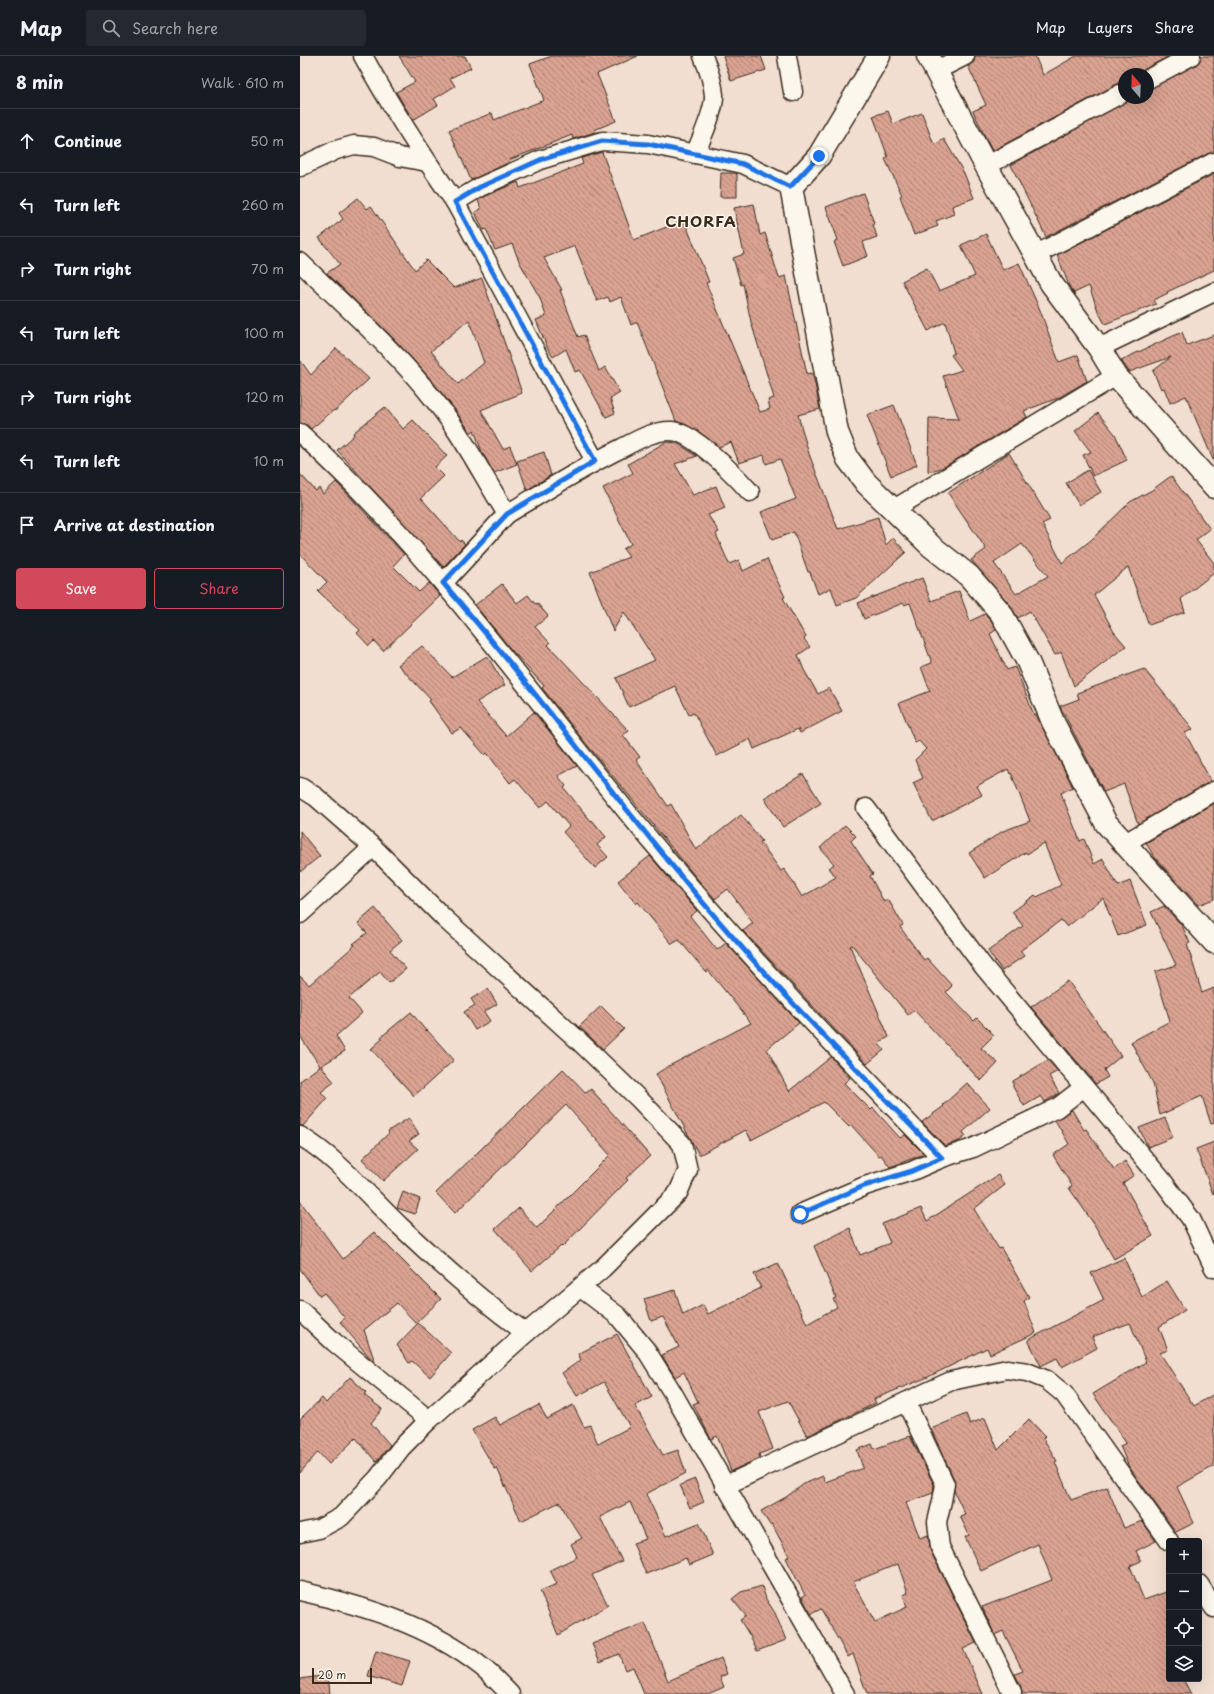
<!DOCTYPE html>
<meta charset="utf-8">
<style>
:root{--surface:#171b24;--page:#242831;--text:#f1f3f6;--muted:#9ea1a6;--line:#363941;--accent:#d1495b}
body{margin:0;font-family:"Playpen Sans",sans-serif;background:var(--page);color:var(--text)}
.controls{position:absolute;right:12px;bottom:12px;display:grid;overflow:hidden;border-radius:4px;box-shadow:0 4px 16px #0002}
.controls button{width:36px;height:36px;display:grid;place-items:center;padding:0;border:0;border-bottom:1px solid var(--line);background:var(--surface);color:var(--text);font:20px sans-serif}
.compass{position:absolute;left:818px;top:12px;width:36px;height:36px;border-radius:50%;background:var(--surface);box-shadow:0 4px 16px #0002;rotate:341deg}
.scale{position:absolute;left:12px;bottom:10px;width:60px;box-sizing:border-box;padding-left:4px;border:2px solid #3b2a1e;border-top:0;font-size:11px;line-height:14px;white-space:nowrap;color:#3b2a1e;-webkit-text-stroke:3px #fbf7ec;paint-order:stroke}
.stop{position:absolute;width:12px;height:12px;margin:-9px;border:3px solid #1a73e8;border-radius:50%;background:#fff}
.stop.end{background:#1a73e8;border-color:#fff;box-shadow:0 1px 4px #0008}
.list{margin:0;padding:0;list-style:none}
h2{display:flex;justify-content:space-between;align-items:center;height:52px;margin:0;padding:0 16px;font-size:17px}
h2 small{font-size:13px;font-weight:400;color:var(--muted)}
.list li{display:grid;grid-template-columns:26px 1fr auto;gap:12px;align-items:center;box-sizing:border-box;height:64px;padding:0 16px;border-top:1px solid var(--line)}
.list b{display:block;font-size:15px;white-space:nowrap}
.list em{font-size:13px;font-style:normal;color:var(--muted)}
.actions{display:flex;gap:8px;padding:12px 16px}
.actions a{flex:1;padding:9px 0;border:1px solid var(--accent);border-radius:4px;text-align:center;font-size:14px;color:var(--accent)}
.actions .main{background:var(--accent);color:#fff}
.icon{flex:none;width:22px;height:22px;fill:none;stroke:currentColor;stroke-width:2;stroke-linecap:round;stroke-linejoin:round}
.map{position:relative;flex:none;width:914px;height:1638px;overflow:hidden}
header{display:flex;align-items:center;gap:24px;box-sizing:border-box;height:56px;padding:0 20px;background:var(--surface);border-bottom:1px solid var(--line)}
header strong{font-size:19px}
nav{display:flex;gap:22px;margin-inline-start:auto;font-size:14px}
.search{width:280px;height:36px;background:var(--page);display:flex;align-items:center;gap:10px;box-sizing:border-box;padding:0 14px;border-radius:4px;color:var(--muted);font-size:15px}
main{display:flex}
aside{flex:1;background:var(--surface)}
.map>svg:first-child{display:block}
</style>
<header>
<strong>Map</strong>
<div class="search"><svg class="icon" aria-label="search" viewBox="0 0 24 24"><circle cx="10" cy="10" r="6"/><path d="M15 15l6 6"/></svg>Search here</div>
<nav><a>Map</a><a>Layers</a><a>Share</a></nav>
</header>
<main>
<aside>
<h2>8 min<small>Walk · 610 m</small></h2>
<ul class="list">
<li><svg class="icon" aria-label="ahead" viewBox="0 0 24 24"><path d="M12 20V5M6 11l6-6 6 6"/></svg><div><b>Continue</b></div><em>50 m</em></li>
<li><svg class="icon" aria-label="left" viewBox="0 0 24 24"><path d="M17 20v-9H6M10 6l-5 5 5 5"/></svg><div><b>Turn left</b></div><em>260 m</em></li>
<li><svg class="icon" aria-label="right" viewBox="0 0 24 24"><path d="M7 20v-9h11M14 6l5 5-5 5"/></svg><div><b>Turn right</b></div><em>70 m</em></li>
<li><svg class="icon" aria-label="left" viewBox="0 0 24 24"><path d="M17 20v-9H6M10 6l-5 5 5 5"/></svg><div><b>Turn left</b></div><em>100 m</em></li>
<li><svg class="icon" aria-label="right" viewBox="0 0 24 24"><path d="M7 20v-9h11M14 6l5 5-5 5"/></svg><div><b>Turn right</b></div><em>120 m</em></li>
<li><svg class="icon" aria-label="left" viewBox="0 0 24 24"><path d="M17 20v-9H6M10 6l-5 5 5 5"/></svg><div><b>Turn left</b></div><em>10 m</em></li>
<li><svg class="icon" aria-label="arrive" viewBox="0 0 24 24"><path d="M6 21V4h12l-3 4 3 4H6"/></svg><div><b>Arrive at destination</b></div></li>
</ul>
<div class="actions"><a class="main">Save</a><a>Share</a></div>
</aside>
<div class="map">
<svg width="914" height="1638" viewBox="0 0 914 1638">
<defs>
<pattern id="building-back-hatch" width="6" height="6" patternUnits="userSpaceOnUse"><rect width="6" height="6" fill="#d9a291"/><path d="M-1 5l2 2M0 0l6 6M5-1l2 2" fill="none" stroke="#b18476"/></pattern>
</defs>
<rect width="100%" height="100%" fill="#f1ded1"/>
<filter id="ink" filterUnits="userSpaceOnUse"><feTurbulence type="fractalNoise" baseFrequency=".025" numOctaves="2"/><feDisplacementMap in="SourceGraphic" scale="8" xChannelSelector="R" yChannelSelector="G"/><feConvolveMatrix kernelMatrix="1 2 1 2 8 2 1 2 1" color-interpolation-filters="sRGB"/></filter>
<g filter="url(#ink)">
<g fill="url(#building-back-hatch)" stroke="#3b2a1e" fill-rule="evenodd">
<path d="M99,0H165L171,12L150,22L155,30L134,43L138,49L113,64L96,36L115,26Z"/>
<path d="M252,0H338L297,18L316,65L294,74L295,76L273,83L272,79L209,104L210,106L171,124L149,74L192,57L194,64L244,44L230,8Z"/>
<path d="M423,0H461L466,14L431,25Z"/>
<path d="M675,0H735L743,19L776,0H869L843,14L839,18H824V26L819,27L692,95L673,55L686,49L668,10L674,6Z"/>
<path d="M901,0H914V96L909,97L746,181L711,109L832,42H848V33L896,9L900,5Z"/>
<path d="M588,55L593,68L622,57L634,89L644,83L664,117L674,142L652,150L654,158L636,165L638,170L614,179L600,140L602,139L585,103L588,101L573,60Z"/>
<path d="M302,96L334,184L384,164L409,226L406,227L460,356L470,353L468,344L474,342L451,266L443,228L441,229L433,202L444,198L434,152L454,148L460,179L465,177L479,222L486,220L507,318L512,317L515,328L520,353L498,359L509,398L538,473L578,461L586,489L593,482L606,496L556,542L537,549L531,532L518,538L510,516H508L494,476L472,484L461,456L496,443L480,403L466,408L464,399L439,407L431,386L419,391L396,374L376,365L337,266L331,269L321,241L310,246L308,241L297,245L275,190L244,202L262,234H260L278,281L284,279L299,315L305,311L320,337L310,343L315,357L306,361L280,314L275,316L266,293L253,301L247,291L236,264L246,260L240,242L220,207L212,188L195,194L186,173L183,174L175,156L181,153L178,144L185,140L218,126L220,132L283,108L281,102Z"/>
<path d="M421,117H437V141H420Z"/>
<path d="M914,118V214L867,236L868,237L854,244L856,248L805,268L798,255L789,230L774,237L770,232L757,199Z"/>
<path d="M563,137L574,167L573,168L577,181L563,186L568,200L543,210L534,186L538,184L526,151Z"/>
<path d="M58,142L67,153L71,150L115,214L126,204L154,232L182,222L222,337L181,354L203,393L210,390L217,408L194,417L182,396L174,374L171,377L153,351L128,320L95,284L27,217L40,208L19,182L43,163L39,157ZM169,264L184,307L158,328L131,295Z"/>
<path d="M686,178L703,214L719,207L740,254L759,306L778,299L787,325L758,342L724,355L727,361L644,411L628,416L629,362L659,363L643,320L662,314L651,299L654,297L645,266L628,275L602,225L627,212L639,235L675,220L661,189Z"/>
<path d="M882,276L887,289L914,279V406L886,340L870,347L864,332L861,333L853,315L871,301L829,316L821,304Z"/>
<path d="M36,292L69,323L35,355L34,354L11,373L7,369L0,367V304L11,319Z"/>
<path d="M594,349L617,409L591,420L567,359Z"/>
<path d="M85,351L103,373L113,364L147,400L135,411L144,420L121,442L160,486L161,484L165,488L143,511L37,394L54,379L53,377Z"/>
<path d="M798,357L815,378L827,404L793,420L783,399L791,396L775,375Z"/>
<path d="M366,386L377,387L397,400L375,408L393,439L416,430L425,452L408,459L419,476L416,478L429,508L439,504L443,515L467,503L485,541L483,542L506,581L504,583L510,591L498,599L504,614L518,638L529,632L542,655L500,677L498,673L454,693L450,683L417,700L394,657L389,659L375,630L329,651L316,622L355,604L324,556L313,575L290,516L329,501L323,493L331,488L303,432L333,417L328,408Z"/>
<path d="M244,396L251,419L227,434L217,405Z"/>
<path d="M709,397L750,464L742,468L762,507L791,484L830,446L852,434L871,420L910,473L896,484L914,507V517L881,543L885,556L849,569L828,511L794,539L814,576L826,590L774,630L761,596L755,599L730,555L718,562L710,549L671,504L686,493L648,437ZM722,488L748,520L716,538L694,507Z"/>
<path d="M788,414L801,436L779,449L766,427Z"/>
<path d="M0,418L16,435L19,432L23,438L36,426L104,498L93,510L119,536L129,527L140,540L83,595L74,585L69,590L57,577L60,574L18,535L27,526L0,498Z"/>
<path d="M622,522L631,545L659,535L670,565L685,558L691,564L696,574L690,578L707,614L715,611L734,659H736L773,731L761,737L780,785L784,783L794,808L803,803L818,830L830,825L847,869L818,880L803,842L767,871L761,864L720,895L724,900L702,915L688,895L723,870L712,856L735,839L737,841L761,829L744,787L727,798L726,796L685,822L669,797L703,775L730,765L711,717L710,718L708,713L677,730L682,739L632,765L613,727L623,722L615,704L626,693L619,685L615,687L599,647L630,635L621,611L632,607L610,547L604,549L603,547L564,563L558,547Z"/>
<path d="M202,528L217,547L228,539L235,548L237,547L248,560L235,571L250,587L248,589L329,675L323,679L340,701L336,704L368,750L371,748L396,794L441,759L462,785L460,786L481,815L484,813L491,823L502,841L536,821L529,812L534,808L520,792L545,769L556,780L551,785L573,818L570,820L584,846L588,843L603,869L600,871L624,904L627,902L652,930L646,936L674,965L677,962L694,979L681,992L698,1007L681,1025L614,954L608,959L552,889L550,890L589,981L578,987L584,994L567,1008L443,875L453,867L428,833L415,843L395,820L275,674L242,632L244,630L209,591L175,549Z"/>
<path d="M122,590L152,621L187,600L205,629L177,646L206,680L234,656L277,710L258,720L266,730L264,732L291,765L292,764L306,781L297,789L308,801L295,812L263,776L269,770L248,745L240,752L215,723L210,727L187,697L185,699L161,672L152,677L129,645L131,644L98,609Z"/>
<path d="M844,613L893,673L885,677L911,725L838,768L824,728L804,736L760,650L779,643L777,637Z"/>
<path d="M503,718L521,747L483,771L464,742Z"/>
<path d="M914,747V843L898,849L855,802L846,787Z"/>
<path d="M0,775L20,800L0,816Z"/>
<path d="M350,800L397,855L390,860L417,894L426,887L499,967L467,993L489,1035L531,1001L550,1022L544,1027L571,1054L573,1052L600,1082L605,1079L624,1098L590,1111L581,1099L579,1100L551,1069L549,1071L524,1046L451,1084L446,1074L399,1099L356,1018L367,1011L451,967L408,914L406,916L379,884L372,888L338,846L336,848L318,825Z"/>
<path d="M864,850L881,868L890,887L887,888L902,937L914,932V1067L911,1068L902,1040L860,1059L853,1027L831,986L870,965L855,916L876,909L851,856Z"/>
<path d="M75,852L102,884L90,894L106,913L89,927L80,916L49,942L62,957L36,980L45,995L21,1010L34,1026L21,1036L27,1043L3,1070H0V1025L20,1010L0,980V920L9,929L55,889L53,888L67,877L58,867Z"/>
<path d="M768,925L821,1000L804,1014L808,1021L796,1028L731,951Z"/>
<path d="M188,933L197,948L184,956L190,965L175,974L164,956L175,949L171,943Z"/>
<path d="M301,950L324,973L303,993L279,971Z"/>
<path d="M111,956L126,975L127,974L154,1004L114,1040L71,993L82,983L81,981Z"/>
<path d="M748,1004L758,1015L749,1020L759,1037L745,1046L741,1040L724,1050L713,1031V1025Z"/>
<path d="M263,1013L286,1037L291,1033L350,1100L326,1122L328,1124L262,1191L261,1190L232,1215L195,1173L219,1152L237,1172L310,1099L266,1049L155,1157L136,1137Z"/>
<path d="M667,1027L690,1052L663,1076L666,1080L659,1085L645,1090L622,1066L644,1050L643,1049Z"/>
<path d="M772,1054L784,1074L786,1073L814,1113L825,1105L834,1119L823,1127L853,1180L814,1203L794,1168L769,1132L772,1130L753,1099L769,1088L755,1064Z"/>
<path d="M109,1062L119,1078L109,1085L118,1093L83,1125L62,1103L89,1077L88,1075Z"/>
<path d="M865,1062L873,1081L848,1091L839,1072Z"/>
<path d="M914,1086V1137L913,1138L896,1093Z"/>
<path d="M698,1119L705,1129L674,1153L699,1193L701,1192L729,1241L724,1245L736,1277L690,1298L687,1292L628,1321L574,1343L576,1347L507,1380L488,1345L459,1356L473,1393L459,1398L460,1402L431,1415L417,1380L411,1383L393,1348L398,1346L384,1316L375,1321L362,1299L379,1291L363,1261L351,1265L344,1243L375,1234L383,1259L403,1249L408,1258L461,1232L454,1218L478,1207L507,1268L537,1251L533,1243L536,1242L514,1190L550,1172L560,1199L590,1187L582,1168L621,1152L627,1165Z"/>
<path d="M103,1136L120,1143L115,1158L97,1152Z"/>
<path d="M0,1145L43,1203L74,1176L141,1243L116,1267L97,1247L64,1274L75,1306L69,1301L40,1266L45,1262L24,1237L20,1240L0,1213Z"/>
<path d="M824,1202L842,1241L867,1225L885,1254L859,1271L868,1294L860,1297L894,1350L914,1338V1410L877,1431L894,1467L876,1476L829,1411L820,1390L826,1387L793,1338L846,1306L830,1267L792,1281L797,1292L762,1311L757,1302L741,1310L728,1284L804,1244L791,1217Z"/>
<path d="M118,1267L151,1297L130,1321L112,1305L109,1307L97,1289Z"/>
<path d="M317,1278L352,1341L335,1350L363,1399L378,1394L386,1417L346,1438L366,1480L399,1467L413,1499L389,1509L386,1502L346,1518L333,1487L346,1483L330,1446L300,1461L322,1505L292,1519L308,1549L258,1579L240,1535L257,1528L250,1514L277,1501L271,1488L282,1482L266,1458L260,1446L221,1465L197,1412L195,1413L172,1374L195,1361L200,1369L239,1349L247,1363L273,1349L284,1371L290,1369L298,1388L330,1371L304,1326L277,1340L262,1317L281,1304L278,1298Z"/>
<path d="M50,1321L66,1336L64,1339L82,1353L71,1367L90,1389L76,1406L56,1382L29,1408L18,1396L0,1417V1363L22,1342L26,1347Z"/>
<path d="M666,1358L670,1368L685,1362L698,1394L729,1363L745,1380L743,1382L757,1405L755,1406L771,1444L807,1431L824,1472L842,1465L856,1485L836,1495L841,1505L830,1510L844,1544L869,1535V1623H883L891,1638H722L721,1631L715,1618L723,1615L703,1575L695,1579L682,1551L752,1524L738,1488L681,1515L665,1481L669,1479L660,1460L665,1458L654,1435V1423L631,1373Z"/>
<path d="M610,1380L634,1429L633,1437L606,1447L620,1482L628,1479L631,1496L676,1587L663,1593L683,1638H567L553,1598L548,1601L521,1553L511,1558L502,1541L505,1539L486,1502L489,1500L472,1468L470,1469L461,1455L486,1441L504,1428L523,1420L525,1426L563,1412L557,1394L572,1388L574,1393ZM598,1508L608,1537L603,1539L607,1551L575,1566L553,1526Z"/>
<path d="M395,1423L404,1446L390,1452L380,1429Z"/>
<path d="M462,1530L466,1543L475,1557L486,1584L457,1595L450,1580L440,1564L446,1560L432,1543L441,1536Z"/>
<path d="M345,1567L368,1625L421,1602L427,1618L420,1621L424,1631L408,1638H344L333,1611L325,1614L319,1598L300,1606L292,1588Z"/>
<path d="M76,1595L110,1605L102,1630L68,1620Z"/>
<path d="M28,1619L30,1638H0V1623Z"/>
</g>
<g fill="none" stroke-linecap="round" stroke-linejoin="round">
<g stroke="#3b2a1e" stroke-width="21">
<g id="minor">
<path d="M63,0C91,51 122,99 155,146"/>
<path d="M487,0L493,36"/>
<path d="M635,15L665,0"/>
<path d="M848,23L891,0"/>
<path d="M395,98C401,84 415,53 414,39C413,26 408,12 403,0"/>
<path d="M686,110L824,36"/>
<path d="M0,111L36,94L54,89L74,91L100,101L127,106"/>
<path d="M735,199L914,106"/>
<path d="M0,206C46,251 96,295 135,345C162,378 184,422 207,458L143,527"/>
<path d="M799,292L914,236"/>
<path d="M0,377C135,499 236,648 352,786C444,896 543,999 642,1102L612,1115L565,1130L500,1158"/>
<path d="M295,405L155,146L180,131L240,104L302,85L348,88L443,108L491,131"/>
<path d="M594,453L816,320"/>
<path d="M207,458C244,436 281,412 320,393C336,385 353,374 372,375C394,377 435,419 450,436"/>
<path d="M0,731L16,741L73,791L145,863L279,985L340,1044L382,1088L388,1114L378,1137L303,1212L226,1277L129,1364L101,1392L78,1422L41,1461L19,1473L0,1477"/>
<path d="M566,752L683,910L862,1124L891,1163L914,1212"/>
<path d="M825,787L914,735"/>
<path d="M0,858L73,791"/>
<path d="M0,1080C39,1103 68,1140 101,1171C141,1209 182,1245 226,1277"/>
<path d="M642,1102L673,1092L757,1052L784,1031"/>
<path d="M281,1232L318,1260L346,1294L371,1334L545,1638"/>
<path d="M0,1254L34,1286L129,1364"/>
<path d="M606,1346L645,1428L642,1445L637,1466L640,1491L712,1636"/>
<path d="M424,1430L651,1325L707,1313L727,1316L747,1324L764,1338L869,1485"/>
<path d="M899,1528L914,1552"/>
<path d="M0,1535C64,1550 129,1569 182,1611C192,1619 201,1629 210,1638"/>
</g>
</g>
<g stroke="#3b2a1e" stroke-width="25">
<path id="tertiary" d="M579,0L519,100L491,131L537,376L548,403L566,427L631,490L669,520L701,557L728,606L753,666L806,767L914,886"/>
</g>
<g stroke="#3b2a1e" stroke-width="25">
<path id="secondary" d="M628,0L684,106L751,227L799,292L816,320L914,431"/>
</g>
<use href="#minor" stroke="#fbf7ec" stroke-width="18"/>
<use href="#tertiary" stroke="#fbf7ec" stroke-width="22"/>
<use href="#secondary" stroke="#fbf7ec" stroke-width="22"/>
</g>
</g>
<g fill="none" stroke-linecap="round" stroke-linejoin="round" filter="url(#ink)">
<path stroke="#1a73e8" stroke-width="5" d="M500,1158L564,1130L612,1115L642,1102C569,1025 493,951 424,871C326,759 240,638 143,527L207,458L295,405L155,146L180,131L240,104L302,85L348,88L443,108L490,131L519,100"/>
</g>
<g text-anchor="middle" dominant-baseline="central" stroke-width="3" stroke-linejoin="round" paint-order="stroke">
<g font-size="15" font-weight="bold" letter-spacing="1" fill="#3b2a1e" stroke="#fbf7ec">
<text x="401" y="164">CHORFA</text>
</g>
</g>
</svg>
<div class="controls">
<button>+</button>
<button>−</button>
<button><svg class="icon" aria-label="locate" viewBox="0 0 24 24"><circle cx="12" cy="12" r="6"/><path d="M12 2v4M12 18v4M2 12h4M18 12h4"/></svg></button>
<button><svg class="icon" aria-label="layers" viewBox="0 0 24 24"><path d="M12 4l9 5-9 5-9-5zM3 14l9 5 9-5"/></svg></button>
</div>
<svg class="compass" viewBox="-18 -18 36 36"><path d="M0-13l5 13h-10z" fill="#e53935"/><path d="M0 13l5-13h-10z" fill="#9ea1a6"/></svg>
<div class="scale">20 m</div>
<div class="stop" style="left:500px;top:1158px"></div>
<div class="stop end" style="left:519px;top:100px"></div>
</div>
</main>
